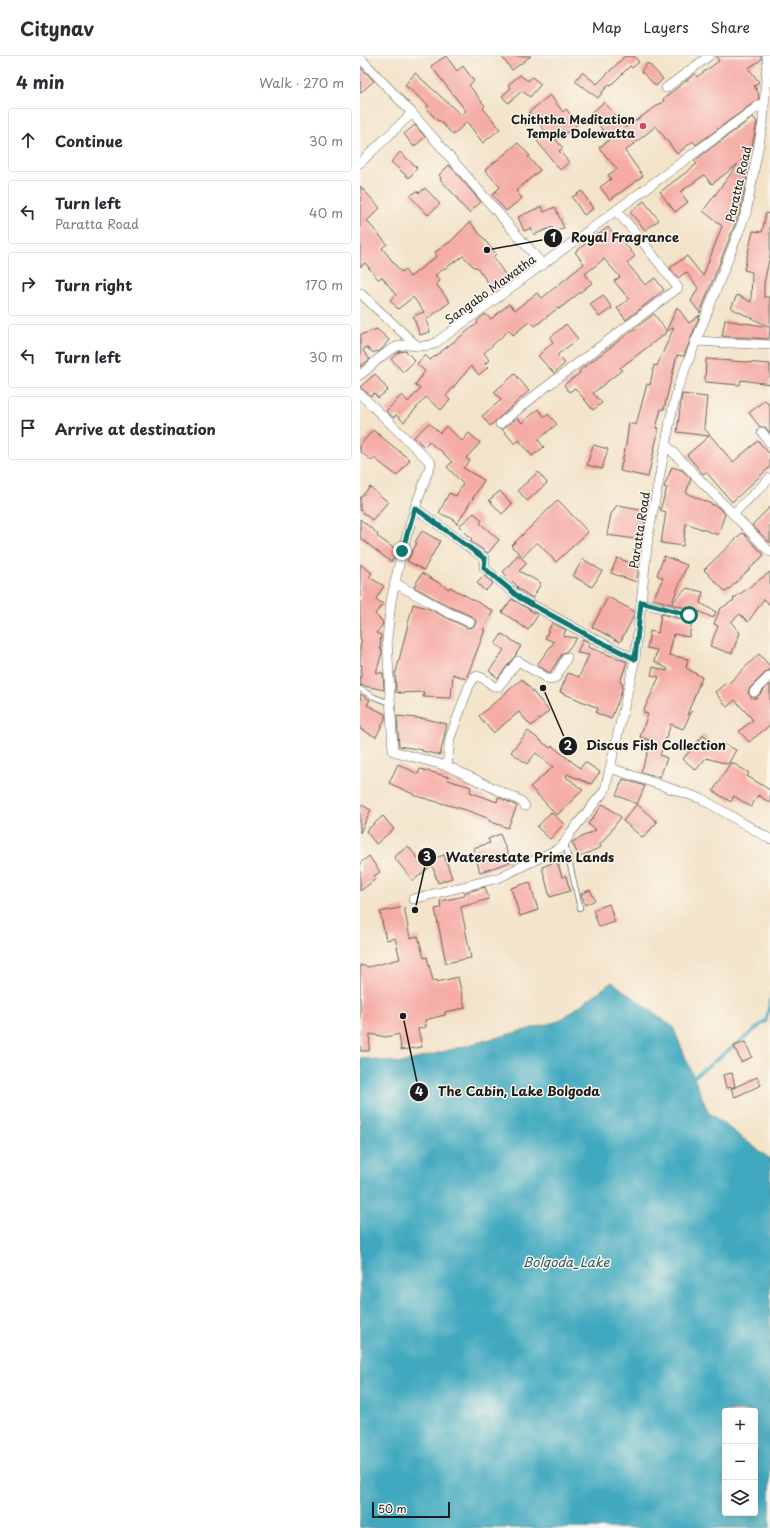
<!DOCTYPE html>
<meta charset="utf-8">
<style>
:root{--surface:#fff;--page:#f7f7f7;--text:#2b2b33;--muted:#7c7c81;--line:#e1e1e2}
body{margin:0;font-family:"Playpen Sans",sans-serif;background:var(--page);color:var(--text)}
.controls{position:absolute;right:12px;bottom:12px;display:grid;overflow:hidden;border-radius:4px;box-shadow:0 4px 16px #0002}
.controls button{width:36px;height:36px;display:grid;place-items:center;padding:0;border:0;border-bottom:1px solid var(--line);background:var(--surface);color:var(--text);font:20px sans-serif}
.scale{position:absolute;left:12px;bottom:10px;width:78px;box-sizing:border-box;padding-left:4px;border:2px solid #1c1c1c;border-top:0;font-size:11px;line-height:14px;white-space:nowrap;color:#1c1c1c;-webkit-text-stroke:3px #fbf7ec;paint-order:stroke}
.stop{position:absolute;width:12px;height:12px;margin:-9px;border:3px solid #0f766e;border-radius:50%;background:#fff}
.stop.end{background:#0f766e;border-color:#fff;box-shadow:0 1px 4px #0008}
.list{margin:0;padding:0;list-style:none}
h2{display:flex;justify-content:space-between;align-items:center;height:52px;margin:0;padding:0 16px;font-size:17px}
h2 small{font-size:13px;font-weight:400;color:var(--muted)}
.list li{display:grid;grid-template-columns:26px 1fr auto;gap:12px;align-items:center;box-sizing:border-box;height:64px;margin:0 8px 8px;padding:0 8px;border:1px solid var(--line);border-radius:4px}
.list b{display:block;font-size:15px;white-space:nowrap}
.list p{margin:0;font-size:13px;white-space:nowrap;color:var(--muted)}
.list em{font-size:13px;font-style:normal;color:var(--muted)}
.icon{flex:none;width:22px;height:22px;fill:none;stroke:currentColor;stroke-width:2;stroke-linecap:round;stroke-linejoin:round}
.map{position:relative;flex:none;width:410px;height:1472px;overflow:hidden}
header{display:flex;align-items:center;gap:24px;box-sizing:border-box;height:56px;padding:0 20px;background:var(--surface);border-bottom:1px solid var(--line)}
header strong{font-size:19px}
nav{display:flex;gap:22px;margin-inline-start:auto;font-size:14px}
main{display:flex}
aside{flex:1;background:var(--surface)}
.map>svg:first-child{display:block}
</style>
<header>
<strong>Citynav</strong>
<nav><a>Map</a><a>Layers</a><a>Share</a></nav>
</header>
<main>
<aside>
<h2>4 min<small>Walk · 270 m</small></h2>
<ul class="list">
<li><svg class="icon" aria-label="ahead" viewBox="0 0 24 24"><path d="M12 20V5M6 11l6-6 6 6"/></svg><div><b>Continue</b></div><em>30 m</em></li>
<li><svg class="icon" aria-label="left" viewBox="0 0 24 24"><path d="M17 20v-9H6M10 6l-5 5 5 5"/></svg><div><b>Turn left</b><p>Paratta Road</p></div><em>40 m</em></li>
<li><svg class="icon" aria-label="right" viewBox="0 0 24 24"><path d="M7 20v-9h11M14 6l5 5-5 5"/></svg><div><b>Turn right</b></div><em>170 m</em></li>
<li><svg class="icon" aria-label="left" viewBox="0 0 24 24"><path d="M17 20v-9H6M10 6l-5 5 5 5"/></svg><div><b>Turn left</b></div><em>30 m</em></li>
<li><svg class="icon" aria-label="arrive" viewBox="0 0 24 24"><path d="M6 21V4h12l-3 4 3 4H6"/></svg><div><b>Arrive at destination</b></div></li>
</ul>
</aside>
<div class="map">
<svg width="410" height="1472" viewBox="0 0 410 1472">
<rect width="100%" height="100%" fill="#fbf7ec"/>
<filter id="ink" filterUnits="userSpaceOnUse"><feTurbulence type="fractalNoise" baseFrequency=".025" numOctaves="2"/><feDisplacementMap in="SourceGraphic" scale="8" xChannelSelector="R" yChannelSelector="G"/><feConvolveMatrix kernelMatrix="1 2 1 2 8 2 1 2 1" color-interpolation-filters="sRGB"/></filter>
<filter id="wash" filterUnits="userSpaceOnUse"><feTurbulence type="fractalNoise" baseFrequency=".012" numOctaves="4" result="noise"/><feDisplacementMap in="SourceGraphic" scale="16" xChannelSelector="R" yChannelSelector="G"/><feGaussianBlur stdDeviation="0.9" result="paint"/><feColorMatrix in="noise" values="0 0 0 0 0 0 0 0 0 0 0 0 0 0 0 0 0 1.4 0 .05"/><feComposite in="paint" operator="in"/></filter>
<g filter="url(#wash)">
<rect width="100%" height="100%" fill="#f3e3c9"/>
<path fill="#3fa9bf" stroke="#2e626e" fill-rule="evenodd" d="M252,926L313,971L348,1056L410,1103V1472H0V1002L41,1007L199,965ZM365,1355H395V1457H365Z"/>
<g fill="none" stroke-linecap="round" stroke-linejoin="round">
<path stroke="#3fa9bf" stroke-width="3" d="M334,1021L406,965L410,944"/>
</g>
<g id="blocks">
<g fill="#f5aca6">
<path d="M86,0L97,15L103,10L114,25L109,29L125,50L123,52L140,73L123,87L107,66L93,79L79,64L78,65L66,52L69,50L45,29L55,17L101,59L106,55L71,10Z"/>
<path d="M141,0H171L152,14Z"/>
<path d="M265,0H274L279,6L272,12L270,10L250,30L248,29L238,42L215,25L222,16L237,28Z"/>
<path d="M356,0H401V4L390,11L389,13L399,26L394,30L398,36L399,43L336,89L333,85L317,98L296,70L265,95L283,120L250,144L240,131L251,123L248,119L257,113L239,92L250,83L230,58L244,46L265,72L304,45L303,43L335,18L337,21L359,5Z"/>
<path d="M288,7L303,23L296,30L281,15Z"/>
<path d="M0,11L14,25L0,37Z"/>
<path d="M160,19L168,25L172,21L181,28L170,41L162,35L148,47L142,40L151,32L148,29Z"/>
<path d="M190,39L203,56L206,53L218,68L196,84L203,92L199,95L209,106L200,114L177,85L187,77L169,56Z"/>
<path d="M393,61L397,66L391,95L381,104L388,113L381,153L340,257L331,245L338,232L326,216L318,222L310,212L327,200L343,220L362,170L343,155L378,108L352,128L344,119L320,136L328,146L315,156L300,136L337,108L334,105L342,99Z"/>
<path d="M55,69L65,81L54,91L44,78Z"/>
<path d="M158,87L170,100L168,101L180,114L156,135L162,142L146,155L132,139L140,131L125,114Z"/>
<path d="M40,96L57,112L49,122L31,106Z"/>
<path d="M89,109L121,146L109,157L97,144L98,143L80,123L81,122L79,119Z"/>
<path d="M0,130L20,152L7,165L27,188L22,192L41,216L45,214L50,221L77,200L75,196L90,186L110,166L136,198L133,201L149,224L134,235L116,210L115,212L103,200L75,219L80,225L76,228L90,246L66,264L70,276L60,279L53,260L64,256L53,241L38,253L30,244L36,239L22,221L18,223L5,207L0,211Z"/>
<path d="M65,132L80,148L68,159L50,140L57,135L59,137Z"/>
<path d="M222,135L233,153L224,159L212,141Z"/>
<path d="M284,145L299,164L285,174L270,156Z"/>
<path d="M182,150L184,156L195,151L204,172L195,176L192,171L174,179L171,172L164,175L158,161Z"/>
<path d="M406,157L410,158V200L404,227V241H410V271L371,252L377,239L391,246L392,216L384,214L393,175L402,176Z"/>
<path d="M248,171L258,184L260,182L275,200L267,207L285,229L295,222L304,234L266,264L257,252L269,243L254,225L260,221L244,203L225,218L232,227L199,253L198,252L175,270L170,265L153,279L149,274L124,297L129,304L125,308L128,311L119,319L111,310L86,340L90,344L81,354L66,341L44,366L36,359L34,362L26,355L42,339L48,346L60,333L55,329L65,315L57,308L65,299L70,304L118,267L117,265L125,258L131,263L149,248L155,254L177,237L182,242L224,208L215,196Z"/>
<path d="M243,239L252,252L239,261L230,248Z"/>
<path d="M317,251L329,267L340,259L324,300L317,299L304,353H301L296,372H299L288,421L260,415L266,389L269,367L276,369L287,328L290,329L294,309L297,310L314,271L306,276Z"/>
<path d="M294,258L306,274V277L260,312L262,314L233,337L242,347L233,354L215,332L209,336L204,329L220,317L219,315Z"/>
<path d="M365,264L410,271L409,283L362,280Z"/>
<path d="M206,268L218,283L197,299L205,307L194,317L178,300L193,286L190,282Z"/>
<path d="M17,273L29,284L22,293L18,296L16,295L14,297L6,291L3,295L10,303L0,311V279Z"/>
<path d="M46,295L55,305L43,316L31,303L39,296Z"/>
<path d="M346,303L410,308V328L381,324L380,329L345,326Z"/>
<path d="M15,318L28,334L18,342L14,337L11,340L0,331Z"/>
<path d="M155,318L169,335L130,370L122,360L141,344L134,336Z"/>
<path d="M322,338L347,341L344,372L373,406L398,385L410,398V411L372,446L346,416L343,418L327,399L349,380L317,376Z"/>
<path d="M405,344L410,350V377L405,371H400L389,357Z"/>
<path d="M178,353L185,361L188,358L197,368L178,384L184,391L172,400L159,384L155,388L142,373L157,362L162,367Z"/>
<path d="M69,367L80,377L86,370L102,385L109,377L120,387L106,402L110,405L103,412L124,424L97,468L93,463L79,457L89,437L96,440L103,428L87,411L92,406L79,393L78,394L69,385L64,391L54,381Z"/>
<path d="M13,374L50,404L37,420L14,402L12,405L0,395V389Z"/>
<path d="M233,389L248,393L242,413L227,409Z"/>
<path d="M312,411L322,414L331,423L326,437L358,451L365,458L358,479L326,467L323,490L301,487L306,456L300,454L307,432L304,431Z"/>
<path d="M178,416L187,427L167,445L158,434Z"/>
<path d="M10,431L28,446L12,464L0,454V442Z"/>
<path d="M140,435L152,448L142,458L129,444Z"/>
<path d="M198,444L228,476L196,506L177,486L163,501L151,490Z"/>
<path d="M257,449L287,454L282,484L247,479L251,458Z"/>
<path d="M410,451V487L392,469Z"/>
<path d="M114,457L122,464L120,467L139,484L128,497L110,485L112,483L99,470Z"/>
<path d="M0,463L18,478L17,480L36,494L34,502L31,506L0,482Z"/>
<path d="M62,475L80,485L64,514L47,505L57,487L55,486Z"/>
<path d="M382,477L384,478L404,499L366,536L344,514Z"/>
<path d="M158,499L167,507L159,515L181,527L173,542L157,532L158,531L143,516Z"/>
<path d="M304,500L327,509L312,547L327,532L343,536L340,547L356,556L353,562L338,555L337,557L334,556L330,553L293,543L303,522L297,519Z"/>
<path d="M257,502L279,510L276,526L251,517Z"/>
<path d="M223,503L242,515L232,531L213,520Z"/>
<path d="M0,508L12,517L9,521L24,530L16,543L23,548L15,558L23,566L22,570L16,577L21,579L20,593L22,594V597L16,617H23L24,634L0,629L2,609H0V591L2,584L0,583Z"/>
<path d="M410,516V549L404,543L388,566L380,558L371,566L380,577L372,597H369L350,590L358,570L354,568L360,553L374,544L373,543Z"/>
<path d="M62,517L89,533L90,531L133,555L123,574H125L106,623L93,618L91,642L63,641L64,636L39,637V635V637L36,636L35,616H36L53,548L67,552L85,561L108,572L113,571L116,568V565L113,561L90,551L54,531Z"/>
<path d="M124,520L133,527L125,535L117,527Z"/>
<path d="M248,541L274,555L273,562L260,586L232,571Z"/>
<path d="M152,543L178,559L168,574L142,556Z"/>
<path d="M301,558L328,565L332,564L329,581L314,578L309,599L328,603L326,612L342,621L327,659L332,655L323,673L311,668L300,699L307,702L300,721L281,716L292,685L280,681L288,658L283,656L299,621L291,619L293,611L307,615L308,613L294,605L297,594L287,592L290,575L298,577Z"/>
<path d="M192,567L206,574L203,580L217,582L207,595L202,598L190,617L177,609L194,586L185,582Z"/>
<path d="M142,578L161,590L155,600L138,622L129,615L144,594L135,588Z"/>
<path d="M223,583L229,587L228,591L267,606L260,626L263,627L261,637L251,663L236,657L238,652L200,636L208,617L219,621L229,599L217,597Z"/>
<path d="M399,598L410,610V614L406,616L390,632L388,637L392,642H396L410,628V669L389,686L379,675L393,664L375,644L367,651L355,636L366,627L368,628Z"/>
<path d="M162,623L189,655L171,670L159,656L133,677L119,660Z"/>
<path d="M0,638L10,644L7,649L25,658V663L16,681L0,673Z"/>
<path d="M37,660L66,663L87,668L80,699L62,695L63,694L39,690Z"/>
<path d="M168,675L190,692L192,690L220,712L225,706L240,716L231,728L207,718L206,721L223,734L197,759L170,731L193,711L176,697L167,708L151,696Z"/>
<path d="M343,679L359,693L362,687L376,694L368,708L346,702L336,714L323,703Z"/>
<path d="M371,706L389,717L387,720L410,734V747L398,739L391,751L374,740L371,746L353,735Z"/>
<path d="M38,708L58,718L60,713L89,721L88,724L111,731L110,736L137,746L138,741L157,750L148,772L129,765L130,763L106,754L53,739V738L29,727Z"/>
<path d="M263,723L285,730L277,748L256,739Z"/>
<path d="M0,748L11,754L0,777Z"/>
<path d="M243,748L261,761L240,789L241,791L219,801L212,786L236,774L228,768Z"/>
<path d="M277,748L297,766L283,782L263,765Z"/>
<path d="M191,756L204,768L190,783L177,771Z"/>
<path d="M23,760L34,773L16,788L6,775Z"/>
<path d="M140,778L151,806L120,816L113,792L130,787L128,783Z"/>
<path d="M48,790L62,807L84,799L92,822L78,827L72,809L53,825L34,801Z"/>
<path d="M9,800L20,816L14,820L16,823L0,835V807Z"/>
<path d="M197,805L202,821L206,820L210,835L190,841L182,811Z"/>
<path d="M170,826L178,854L160,860L151,832Z"/>
<path d="M125,831L129,843L101,851L111,902L86,907L75,853L81,852L80,845L105,840L104,837Z"/>
<path d="M230,834L235,844L225,849L221,838Z"/>
<path d="M249,848L255,866L239,871L233,854Z"/>
<path d="M44,851L50,882L58,880L64,902L67,901L73,925L77,924V926L98,921L105,952L85,956V959L65,964L66,971L58,973L62,991L41,994L39,978L26,981L10,978L9,995H0V909L8,911L40,903L35,882L26,884L20,856Z"/>
<path d="M385,986L392,1001L381,1006L374,990Z"/>
<path d="M372,1017L375,1031L366,1032L363,1019Z"/>
<path d="M397,1021L401,1029L375,1041L371,1033Z"/>
</g>
</g>
</g>
<g filter="url(#ink)">
<use href="#blocks" fill-opacity="0" stroke="#676259" stroke-width="1"/>
<g fill="none" stroke-linecap="round" stroke-linejoin="round">
<g stroke="#676259" stroke-width="6">
<g id="service">
<path d="M0,633L14,641L30,647"/>
<path d="M205,787L220,852"/>
</g>
</g>
<g stroke="#676259" stroke-width="10">
<g id="minor">
<path d="M0,2L52,57L0,107"/>
<path d="M306,32L349,0"/>
<path d="M52,57L183,209"/>
<path d="M0,237L57,290"/>
<path d="M335,285L410,289"/>
<path d="M0,319C12,310 29,290 44,289C57,288 59,293 74,288L404,46"/>
<path d="M0,338L71,407L55,452L125,503L124,512L160,542L231,581L275,603"/>
<path d="M140,368L182,334L318,232L276,177L256,155"/>
<path d="M402,376L410,387"/>
<path d="M306,389L410,496"/>
<path d="M55,452L42,495L31,545L27,583L33,695L87,710L161,745L165,750"/>
<path d="M373,458L410,422"/>
<path d="M35,527L87,556L110,566"/>
<path d="M281,547L329,559"/>
<path d="M394,636L410,620"/>
<path d="M87,710L90,682L109,630L115,620C129,621 128,631 138,631L158,605L190,624L196,621L207,601"/>
<path d="M250,712L342,743L410,783"/>
<path d="M53,843L138,822L202,791L211,776L245,734L275,603L288,481L311,360L318,331L386,157L403,66L407,8V0"/>
</g>
</g>
<use href="#service" stroke="#fff" stroke-width="4.5"/>
<use href="#minor" stroke="#fff" stroke-width="9"/>
</g>
</g>
<g fill="none" stroke-linecap="round" stroke-linejoin="round" filter="url(#ink)">
<path stroke="#0f766e" stroke-width="5" d="M42,495L55,452L125,503L124,512L160,542L231,581L275,603L281,546L329,559"/>
</g>
<circle fill="#d1495b" stroke="#fbf7ec" stroke-width="1.5" cx="283" cy="70" r="4"/>
<g text-anchor="middle" dominant-baseline="central" stroke-width="3" stroke-linejoin="round" paint-order="stroke">
<g font-size="12" font-weight="bold" fill="#1c1c1c" stroke="#fbf7ec" text-anchor="end">
<text x="275" y="63">Chiththa Meditation<tspan x="275" dy="14">Temple Dolewatta</tspan></text>
</g>
<g font-size="12" fill="#1c1c1c" stroke="#fbf7ec">
<text transform="translate(378 128) rotate(-77)">Paratta Road</text>
<text transform="translate(130 233) rotate(-36)">Sangabo Mawatha</text>
<text transform="translate(279 474) rotate(-81)">Paratta Road</text>
</g>
<g font-size="13" font-style="italic" fill="#2c5b65" stroke="#fbf7ec">
<text x="206" y="1205">Bolgoda_Lake</text>
</g>
</g>
<path fill="none" stroke="#1c1c1c" stroke-width="1.5" d="M127 194L193 182M183 632L208 690M55 854L67 801M43 960L59 1036"/>
<g fill="#1c1c1c" stroke="#fbf7ec" stroke-width="1.5">
<circle cx="127" cy="194" r="4"/>
<circle cx="183" cy="632" r="4"/>
<circle cx="55" cy="854" r="4"/>
<circle cx="43" cy="960" r="4"/>
<circle cx="193" cy="182" r="10"/>
<circle cx="208" cy="690" r="10"/>
<circle cx="67" cy="801" r="10"/>
<circle cx="59" cy="1036" r="10"/>
</g>
<g font-size="12" text-anchor="middle" font-weight="bold" fill="#fff">
<text x="193" y="186">1</text>
<text x="208" y="694">2</text>
<text x="67" y="805">3</text>
<text x="59" y="1040">4</text>
</g>
<g font-size="13" text-anchor="middle" font-weight="bold" fill="#1c1c1c" stroke="#fbf7ec" stroke-width="3" stroke-linejoin="round" paint-order="stroke">
<text x="265" y="186">Royal Fragrance</text>
<text x="296" y="694">Discus Fish Collection</text>
<text x="170" y="806">Waterestate Prime Lands</text>
<text x="159" y="1040">The Cabin, Lake Bolgoda</text>
</g>
</svg>
<div class="controls">
<button>+</button>
<button>−</button>
<button><svg class="icon" aria-label="layers" viewBox="0 0 24 24"><path d="M12 4l9 5-9 5-9-5zM3 14l9 5 9-5"/></svg></button>
</div>
<div class="scale">50 m</div>
<div class="stop" style="left:329px;top:559px"></div>
<div class="stop end" style="left:42px;top:495px"></div>
</div>
</main>
